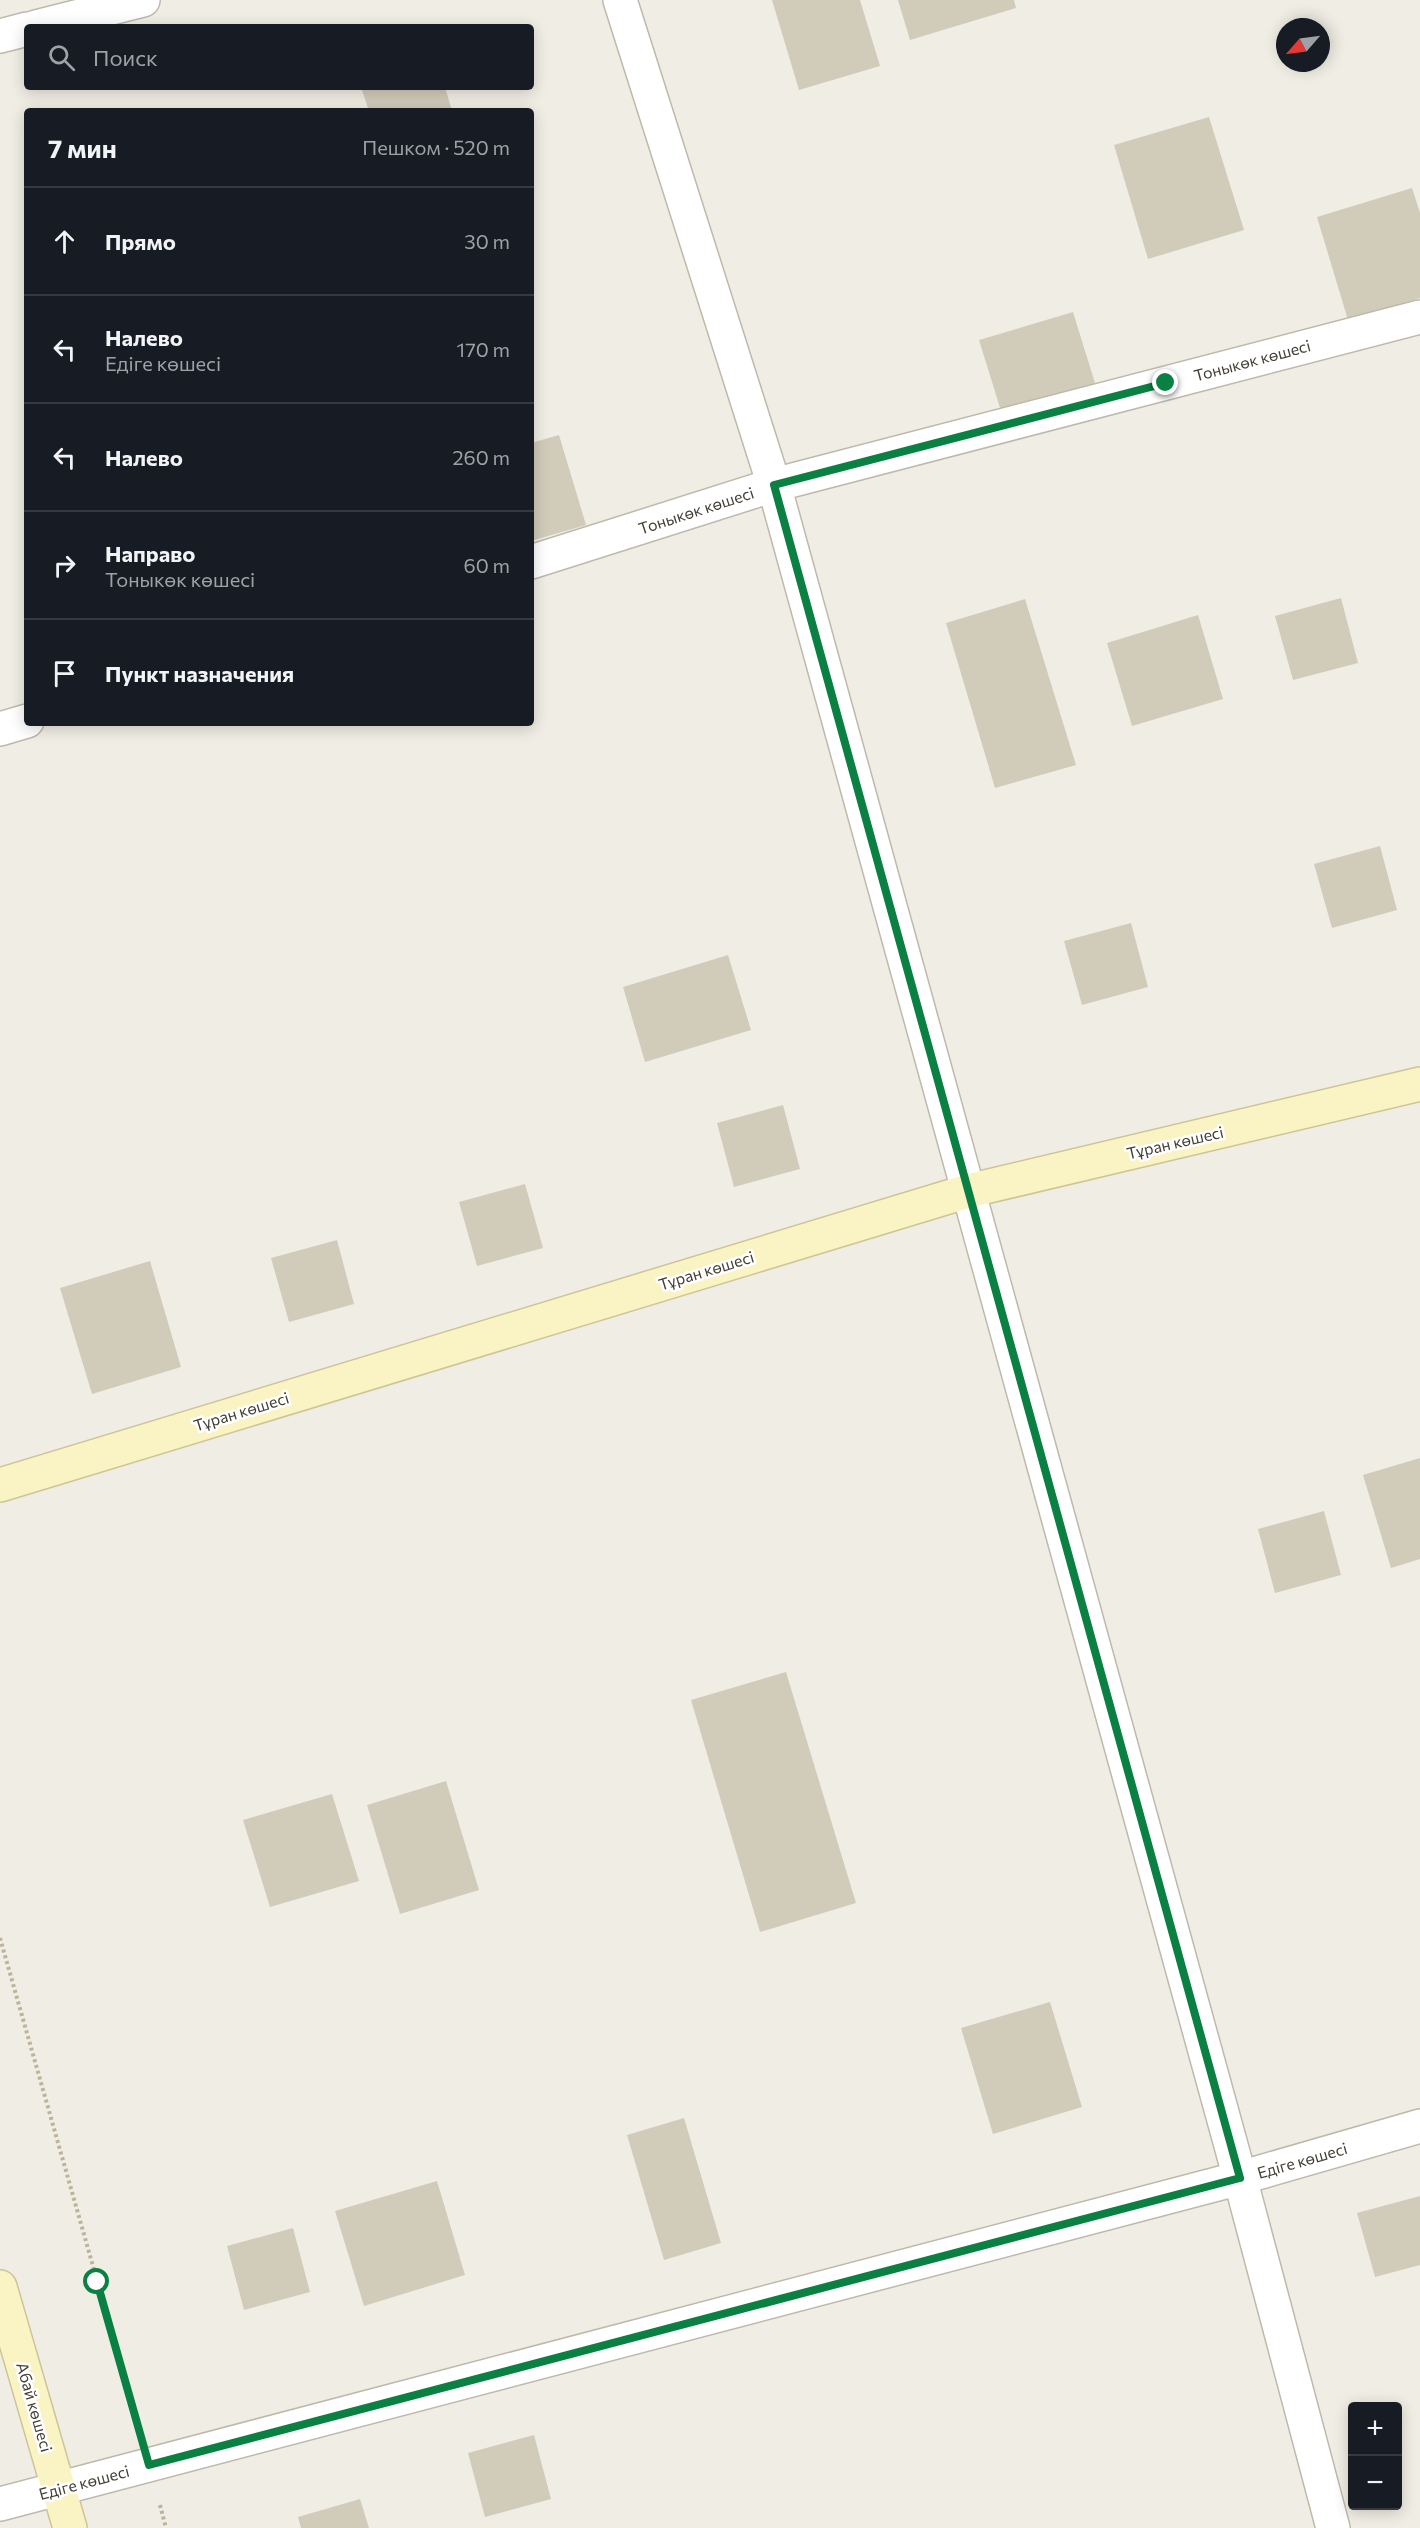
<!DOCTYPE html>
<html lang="ru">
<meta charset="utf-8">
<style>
:root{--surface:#171b24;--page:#20242c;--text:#f1f3f6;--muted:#9ea1a6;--line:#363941}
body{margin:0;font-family:Commissioner,sans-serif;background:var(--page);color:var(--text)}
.controls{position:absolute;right:18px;bottom:18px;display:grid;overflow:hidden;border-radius:6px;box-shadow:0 3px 15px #0003}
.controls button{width:54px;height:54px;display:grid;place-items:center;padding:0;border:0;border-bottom:2px solid var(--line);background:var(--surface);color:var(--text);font:30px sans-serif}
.compass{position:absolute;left:1276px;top:18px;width:54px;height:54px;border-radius:50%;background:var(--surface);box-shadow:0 3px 15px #0003;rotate:242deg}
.stop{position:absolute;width:18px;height:18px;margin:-14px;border:4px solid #0b8043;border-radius:50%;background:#fff}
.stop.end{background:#0b8043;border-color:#fff;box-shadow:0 2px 6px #0008}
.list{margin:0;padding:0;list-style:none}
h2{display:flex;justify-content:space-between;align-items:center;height:78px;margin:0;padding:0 24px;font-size:26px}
h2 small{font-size:20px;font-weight:400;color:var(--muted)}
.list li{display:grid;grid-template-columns:39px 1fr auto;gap:18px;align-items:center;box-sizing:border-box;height:108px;padding:0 24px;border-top:2px solid var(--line)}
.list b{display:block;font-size:22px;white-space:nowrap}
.list p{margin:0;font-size:20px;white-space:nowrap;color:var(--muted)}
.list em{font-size:20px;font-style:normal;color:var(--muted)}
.icon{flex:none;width:33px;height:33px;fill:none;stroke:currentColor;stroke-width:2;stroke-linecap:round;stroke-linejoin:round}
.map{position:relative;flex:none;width:1420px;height:2528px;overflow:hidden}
.search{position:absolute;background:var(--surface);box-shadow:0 3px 15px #0003;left:24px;top:24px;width:510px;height:66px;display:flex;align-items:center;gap:15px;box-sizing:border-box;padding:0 21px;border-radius:6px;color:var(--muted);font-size:22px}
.panel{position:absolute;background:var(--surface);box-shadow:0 3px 15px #0003;left:24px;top:108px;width:510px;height:618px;border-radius:6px}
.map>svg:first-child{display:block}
</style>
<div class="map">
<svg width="1420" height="2528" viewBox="0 0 1420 2528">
<rect width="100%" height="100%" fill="#f0eee4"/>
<g fill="#d1cbba">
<path d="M772,0H860L880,66L799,90Z"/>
<path d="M898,0H1014L1016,8L910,40Z"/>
<path d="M361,87H445L452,111H369Z"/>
<path d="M1209,117L1244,230L1148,259L1114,145Z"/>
<path d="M1412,188L1420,213V298L1348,320L1317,217Z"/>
<path d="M1073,312L1099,396L1005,424L979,340Z"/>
<path d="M559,435L586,525L531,541V443Z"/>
<path d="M1341,598L1358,663L1293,680L1275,616Z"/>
<path d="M1025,599L1076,765L995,788L946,623Z"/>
<path d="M1198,615L1223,699L1132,726L1107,643Z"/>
<path d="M1380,846L1397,910L1332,928L1314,864Z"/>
<path d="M1131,923L1148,987L1082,1005L1064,941Z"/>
<path d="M728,955L751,1030L645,1062L623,987Z"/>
<path d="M783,1105L800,1169L734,1187L717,1123Z"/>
<path d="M525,1184L543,1248L477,1266L459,1202Z"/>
<path d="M337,1240L354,1304L289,1322L271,1258Z"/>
<path d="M150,1261L181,1367L92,1394L60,1288Z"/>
<path d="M1420,1458V1559L1391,1568L1363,1475Z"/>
<path d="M1324,1511L1341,1575L1275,1593L1258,1529Z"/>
<path d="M786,1672L856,1903L760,1932L691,1700Z"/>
<path d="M446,1781L479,1890L400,1914L367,1805Z"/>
<path d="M332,1794L359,1881L270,1907L243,1820Z"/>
<path d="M1050,2002L1082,2107L993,2134L961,2028Z"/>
<path d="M684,2118L721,2243L664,2260L627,2135Z"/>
<path d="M437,2181L465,2275L364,2306L335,2211Z"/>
<path d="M1420,2196V2265L1375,2277L1357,2213Z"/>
<path d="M293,2228L310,2292L244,2310L227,2246Z"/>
<path d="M534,2435L551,2499L485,2517L468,2453Z"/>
<path d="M360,2499L369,2528H301L298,2517Z"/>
</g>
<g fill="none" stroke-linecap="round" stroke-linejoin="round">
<g stroke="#beb9aa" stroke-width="36">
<g id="street">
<path d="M620,0L774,485L1240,2178L1333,2528"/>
<path d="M36,27L143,0"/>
<path d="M0,36L27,29"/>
<path d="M531,562L774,485L1420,317"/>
<path d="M0,729L27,721"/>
<path d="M0,2504L1240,2178L1420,2126"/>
</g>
</g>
<g stroke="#cdc596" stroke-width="36">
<g id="secondary">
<path d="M0,1485L968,1191L1420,1084"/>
<path d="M0,2287L70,2528"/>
</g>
</g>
<g stroke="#bcb499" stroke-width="4" stroke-dasharray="3 3" stroke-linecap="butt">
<path d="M0,1938L138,2425"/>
<path d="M160,2505L166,2528"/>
</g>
<use href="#street" stroke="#fff" stroke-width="33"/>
<use href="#secondary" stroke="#faf3c4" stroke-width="33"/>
</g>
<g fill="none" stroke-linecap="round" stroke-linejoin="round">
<path stroke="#0b8043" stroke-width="8" d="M97,2282L149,2465L1240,2178L774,485L1166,383"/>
</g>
<g text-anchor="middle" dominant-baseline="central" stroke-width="5" stroke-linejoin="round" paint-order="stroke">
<g font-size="16" fill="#423e34" stroke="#fff">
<text transform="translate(1252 360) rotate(-15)">Тоныкөк көшесі</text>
<text transform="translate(696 510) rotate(-18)">Тоныкөк көшесі</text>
<text transform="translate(1175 1142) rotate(-13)">Тұран көшесі</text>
<text transform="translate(706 1270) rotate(-17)">Тұран көшесі</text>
<text transform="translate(241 1411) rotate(-17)">Тұран көшесі</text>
<text transform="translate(1302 2160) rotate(-16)">Едіге көшесі</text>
<text transform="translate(35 2407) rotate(74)">Абай көшесі</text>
<text transform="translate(84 2482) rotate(-15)">Едіге көшесі</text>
</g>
</g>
</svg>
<div class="controls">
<button>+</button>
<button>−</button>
</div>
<svg class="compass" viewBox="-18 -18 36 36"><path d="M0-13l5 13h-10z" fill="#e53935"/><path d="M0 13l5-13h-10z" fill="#9ea1a6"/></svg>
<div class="stop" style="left:97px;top:2282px"></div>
<div class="stop end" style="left:1166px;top:383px"></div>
<div class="search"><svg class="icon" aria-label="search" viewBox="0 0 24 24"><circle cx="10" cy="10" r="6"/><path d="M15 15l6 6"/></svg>Поиск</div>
<section class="panel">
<h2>7 мин<small>Пешком · 520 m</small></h2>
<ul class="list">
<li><svg class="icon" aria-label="ahead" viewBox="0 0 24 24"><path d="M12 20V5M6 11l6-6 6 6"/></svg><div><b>Прямо</b></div><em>30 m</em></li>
<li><svg class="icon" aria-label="left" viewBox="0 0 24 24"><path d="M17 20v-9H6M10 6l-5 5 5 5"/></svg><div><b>Налево</b><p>Едіге көшесі</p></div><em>170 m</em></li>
<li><svg class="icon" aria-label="left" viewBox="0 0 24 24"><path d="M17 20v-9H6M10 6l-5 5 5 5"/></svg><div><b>Налево</b></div><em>260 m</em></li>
<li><svg class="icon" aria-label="right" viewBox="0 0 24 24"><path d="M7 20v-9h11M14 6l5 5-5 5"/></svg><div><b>Направо</b><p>Тоныкөк көшесі</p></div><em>60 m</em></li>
<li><svg class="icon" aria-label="arrive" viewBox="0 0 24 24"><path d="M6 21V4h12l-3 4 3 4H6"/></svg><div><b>Пункт назначения</b></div></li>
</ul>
</section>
</div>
